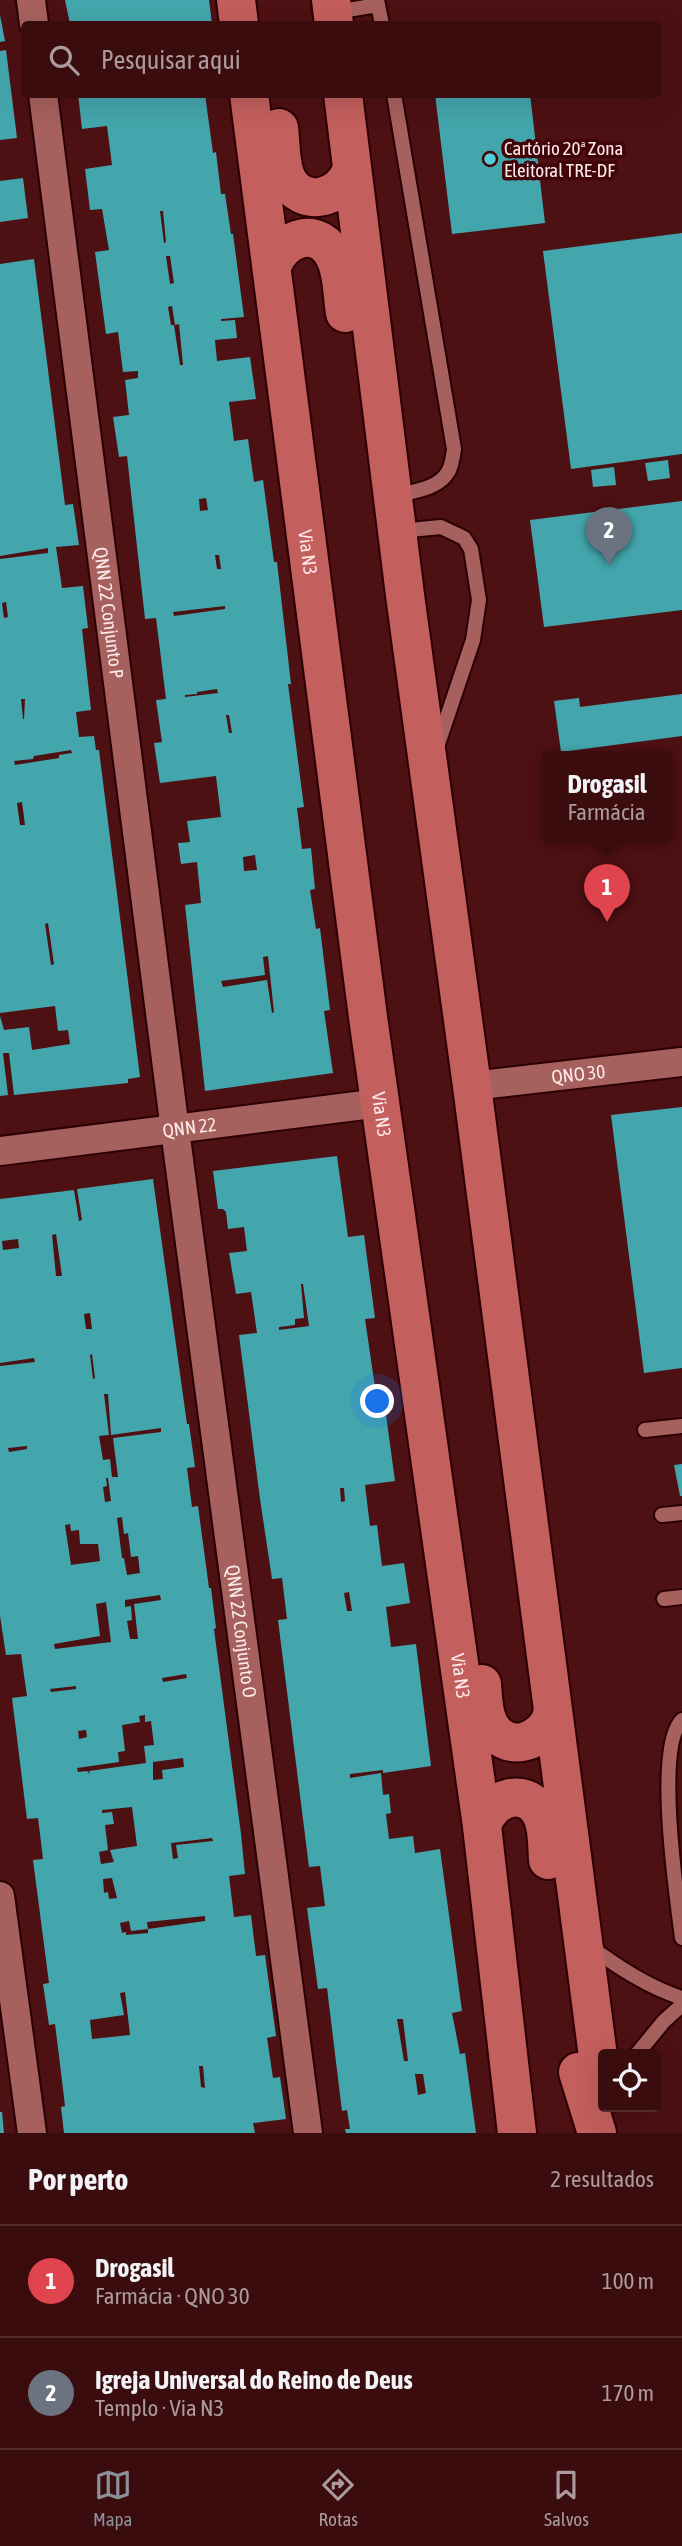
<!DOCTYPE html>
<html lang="pt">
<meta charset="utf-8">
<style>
:root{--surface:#3a0c0e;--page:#411517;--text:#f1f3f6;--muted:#ab9b9e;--line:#542c2e;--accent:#8c9099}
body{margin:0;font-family:"Asap Condensed",sans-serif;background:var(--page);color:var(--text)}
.controls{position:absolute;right:21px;bottom:21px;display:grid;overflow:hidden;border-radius:7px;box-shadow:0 7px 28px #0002}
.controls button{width:63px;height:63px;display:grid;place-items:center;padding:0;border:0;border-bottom:2px solid var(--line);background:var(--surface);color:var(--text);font:35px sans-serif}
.you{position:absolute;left:378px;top:1402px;width:24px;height:24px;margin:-18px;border:5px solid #fff;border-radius:50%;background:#1a73e8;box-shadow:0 0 0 10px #1a73e833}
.badge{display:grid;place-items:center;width:46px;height:46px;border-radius:50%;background:var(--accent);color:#fff;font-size:23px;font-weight:700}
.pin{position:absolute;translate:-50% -58px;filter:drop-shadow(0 2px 4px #0008)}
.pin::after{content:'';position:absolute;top:37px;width:24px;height:21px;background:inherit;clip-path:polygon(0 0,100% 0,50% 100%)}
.popup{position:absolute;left:542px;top:751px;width:130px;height:91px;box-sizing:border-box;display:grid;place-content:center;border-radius:7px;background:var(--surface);filter:drop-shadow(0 2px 5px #0005);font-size:23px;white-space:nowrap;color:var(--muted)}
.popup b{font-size:26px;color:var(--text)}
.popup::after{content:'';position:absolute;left:50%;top:100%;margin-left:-14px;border:14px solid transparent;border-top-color:var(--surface)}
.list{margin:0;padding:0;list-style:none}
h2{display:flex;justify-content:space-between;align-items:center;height:91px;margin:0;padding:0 28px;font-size:30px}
h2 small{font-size:23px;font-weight:400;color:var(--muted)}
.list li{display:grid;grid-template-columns:46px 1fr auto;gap:21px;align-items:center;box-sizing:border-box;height:112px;padding:0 28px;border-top:2px solid var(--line)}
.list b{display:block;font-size:26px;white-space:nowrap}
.list p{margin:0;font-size:23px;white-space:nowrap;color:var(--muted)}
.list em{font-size:23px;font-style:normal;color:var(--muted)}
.icon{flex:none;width:38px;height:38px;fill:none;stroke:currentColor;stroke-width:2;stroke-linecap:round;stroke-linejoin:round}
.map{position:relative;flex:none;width:682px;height:2133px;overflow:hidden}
.search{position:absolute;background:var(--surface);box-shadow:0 7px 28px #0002;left:21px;right:21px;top:21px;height:77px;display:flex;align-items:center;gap:18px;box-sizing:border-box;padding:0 24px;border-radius:7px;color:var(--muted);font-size:26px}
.sheet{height:315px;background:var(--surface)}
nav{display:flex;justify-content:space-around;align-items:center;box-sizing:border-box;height:98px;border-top:2px solid var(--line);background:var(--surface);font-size:19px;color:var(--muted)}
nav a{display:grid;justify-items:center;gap:4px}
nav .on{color:var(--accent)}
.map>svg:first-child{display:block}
</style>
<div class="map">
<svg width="682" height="2133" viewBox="0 0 682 2133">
<rect width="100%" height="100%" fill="#4d1013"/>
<g fill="#44a6ad" fill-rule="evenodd">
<path d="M65,0H209L212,24H70Z"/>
<path d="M0,15L5,41L0,42Z"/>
<path d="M6,50L17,138L0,140V51Z"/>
<path d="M78,94H205L213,153L216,152L221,194H225L231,234H233L244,317L221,319V321L235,320L237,338L215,340L217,361L250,357L256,399L229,402L234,441L248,439L254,482L263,480L274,562H277L291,684H288L304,807L297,808L302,849L311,848L315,889L310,890L316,929L320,928L330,1010L324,1011L333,1073L205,1091L185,905L201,903L197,862L181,864L178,843L190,842L187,821L221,817L216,776L160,783L154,743L162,742L156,700L166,699L156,618L145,619L127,456L119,457L113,417L129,415L125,380L138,378V371L123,372L118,332L106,334L95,252L109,250L102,209L90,210L85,169L112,165L107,126L82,129ZM160,211H163L166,242L164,243ZM166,256H170L174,283L170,284ZM172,306L175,325L179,324L183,365H180L174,325H171L168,307ZM206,498L208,510L200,511L199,499ZM215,555H219L221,569H217ZM225,606V609L174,616L173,612ZM217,689L218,693L185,697V695L197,694V692ZM226,715H229L232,733H229ZM255,855L257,870L244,871L243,857ZM268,956L274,1012L272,1013L267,980L223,987L221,981L265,975L263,957Z"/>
<path d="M435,94H530L545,223L452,234Z"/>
<path d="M23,178L28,218L0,222V181Z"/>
<path d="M682,233V454L571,469L543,251Z"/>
<path d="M34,259L65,505L73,504L79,545L56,547L62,588L83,586L88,628L82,629L91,710L76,712L79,737L94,736L96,750H99L140,1077L128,1079V1083L14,1095L9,1053H3L8,1095L0,1096V1016L4,1030L29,1027L32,1050L70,1044L68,1030L58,1031L55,1006L0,1013V559L48,553V548L0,556V264ZM6,602L8,617L4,618L2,603ZM21,699H25L24,719H23ZM71,750L72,753L59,755V758L15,765L14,761L33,759L34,756ZM22,802L25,825H20L17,803ZM48,923L54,964L51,965L45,924Z"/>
<path d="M668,460L670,478L648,481L645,463Z"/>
<path d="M614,467L616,485L593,487L591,470Z"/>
<path d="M682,501V610L544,627L530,520Z"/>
<path d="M682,694V736L561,752L554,701L579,698L580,707Z"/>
<path d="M682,1107V1368L644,1373L611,1115Z"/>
<path d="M337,1156L348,1237L364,1235L375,1318L365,1319L377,1401L384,1400L395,1481L365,1485L370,1526L377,1525L382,1566L404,1563L410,1603L386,1607L391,1647L416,1644L431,1766L383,1773V1770L350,1774V1778L381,1773L383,1795L389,1794L391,1813L386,1814L389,1839L413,1836L415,1853L440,1849L462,2011L452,2013L460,2054L465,2053L476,2133H346L345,2129H350L347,2110L342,2111L327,1988L318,1989L307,1908L325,1906L320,1866L309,1867L278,1620L287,1619L282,1578L272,1579L260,1499L239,1335L257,1333L251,1292L236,1294L229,1253L247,1251L244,1227L228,1229L226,1212L223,1209H218L213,1171ZM301,1284H303L309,1326L279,1330V1327L295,1325V1319L304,1318ZM340,1488H344L345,1501L341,1502ZM349,1592L352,1611H347L344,1593ZM397,2019H403L408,2061H404ZM415,2074H423L426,2093L418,2095Z"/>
<path d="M153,1179L187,1424H189L195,1467L187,1468L192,1507L198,1506L209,1588H211L216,1628L214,1629L241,1834L245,1874L229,1876L234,1917L251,1915L256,1956L265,1955L276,2036L267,2038L273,2078L280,2077L286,2119L253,2123L255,2133H64L61,2107L65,2106L60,2064L55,2024L49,2025L43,1984L49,1983L33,1860L43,1859L39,1826L38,1818L27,1819L12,1698L27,1696L21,1654L6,1655L0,1616V1366L35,1362L34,1358L0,1363V1199L74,1190L79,1221L82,1220L77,1189ZM56,1234L62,1276H56L52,1235ZM18,1239L19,1248L3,1250L2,1241ZM90,1313L92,1329H86L84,1314ZM92,1354L95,1378L93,1379L90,1355ZM104,1394H108L111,1435L161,1428V1432L113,1438L118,1477H112L110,1459L103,1460L99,1436L109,1435ZM27,1446V1449L9,1452L8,1448ZM106,1478H108L111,1501L105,1502L103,1487L107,1486ZM122,1517L124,1534L128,1533L131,1557L138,1556L140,1573L127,1575L124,1558H122L117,1518ZM70,1524L71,1531L79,1530L80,1544H98L100,1561L71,1565L65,1525ZM160,1595L161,1600L134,1604L138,1639H130L127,1621L132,1620L131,1606L125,1607V1600ZM106,1602L111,1642L55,1649L54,1644L100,1636L96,1604ZM186,1674L187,1678L163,1682L162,1678ZM76,1686V1689L51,1692L50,1689ZM145,1715V1722L151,1721L154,1745L144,1746L146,1763L89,1771L90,1774L87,1771L78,1772L77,1768L119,1762L118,1752L125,1751L122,1725L140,1722L139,1716ZM86,1730L87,1737L79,1739L78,1731ZM183,1758L184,1767L162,1770L163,1779L153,1780V1762ZM132,1807L137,1846L110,1850L114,1862L101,1864L99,1852L108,1850L105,1825L114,1824L112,1812L102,1813V1810ZM212,1838L213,1841L176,1845L178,1858L173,1859L171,1843ZM112,1878L117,1898L109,1899L108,1892L104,1893L103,1879ZM205,1916V1921L148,1929V1933L126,1935V1932L122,1933L120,1923L129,1921L131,1931L148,1929L147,1922ZM125,1992L130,2035L92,2039L90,2020L124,2015L120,1993ZM199,2066H203L205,2088L201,2087Z"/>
<path d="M682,1464V1496H680L674,1465Z"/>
<path d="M0,2112H2L4,2133H0Z"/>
</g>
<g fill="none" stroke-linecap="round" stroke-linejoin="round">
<g stroke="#2b0003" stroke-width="18">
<g id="service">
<path d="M377,0L382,24"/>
<path d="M335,12L378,5"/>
<path d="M394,94L454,449C453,456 452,466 448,472C438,489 414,491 396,496"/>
<path d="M399,531L441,527L464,538L471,549L479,600L473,640L437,747"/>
<path d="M645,1430L682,1426"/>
<path d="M662,1515L682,1513"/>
<path d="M664,1599L682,1597"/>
<path d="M682,1720C654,1747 677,1897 682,1938"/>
<path d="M589,1946C618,1967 648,1987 682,1998"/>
<path d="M637,2054L664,2021L682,2005"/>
</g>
</g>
<g stroke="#2b0003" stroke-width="32">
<g id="minor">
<path d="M31,0L34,24"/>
<path id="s1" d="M43,94L175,1130L308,2133"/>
<path id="s2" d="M472,1086L682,1062"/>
<path id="s3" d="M0,1151L380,1103"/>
<path d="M0,1896L32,2133"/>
</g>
</g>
<g stroke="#2b0003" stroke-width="42">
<g id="primary">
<path d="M236,0L239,24"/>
<path d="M331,0L334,24"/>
<path id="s4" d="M249,94L368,1017L482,1826L517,2133"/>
<path d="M343,94L405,595L472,1086L603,2095"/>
<path d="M279,128C281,143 280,163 286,177C301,210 342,199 352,169"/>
<path d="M272,266C283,236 320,225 335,258C343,274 342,296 345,313"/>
<path d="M482,1684C483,1697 483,1712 489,1724C505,1755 544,1744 553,1713"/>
<path d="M482,1826C491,1796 528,1785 542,1816C548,1829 547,1846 548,1860"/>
<path d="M578,2072L597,2133"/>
</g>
</g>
<use href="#service" stroke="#a6615e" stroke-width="14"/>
<use href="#minor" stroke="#a6615e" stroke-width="28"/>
<use href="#primary" stroke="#c35f5d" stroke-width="38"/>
</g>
<circle fill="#52ccd5" stroke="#410409" stroke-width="2.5" cx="490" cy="159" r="7"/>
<g text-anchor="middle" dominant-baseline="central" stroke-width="7" stroke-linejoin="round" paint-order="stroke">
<g font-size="19" fill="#fcebea" stroke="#410409" text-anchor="start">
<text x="504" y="148">Cartório 20ª Zona<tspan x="504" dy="22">Eleitoral TRE-DF</tspan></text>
</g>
<g font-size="19" fill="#fcebea" stroke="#410409">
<text stroke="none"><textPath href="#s4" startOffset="462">Via N3</textPath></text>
<text stroke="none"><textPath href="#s1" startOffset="523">QNN 22 Conjunto P</textPath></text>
<text stroke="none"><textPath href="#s2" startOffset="107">QNO 30</textPath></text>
<text stroke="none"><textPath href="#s4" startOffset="1029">Via N3</textPath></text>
<text stroke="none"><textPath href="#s3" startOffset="191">QNN 22</textPath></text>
<text stroke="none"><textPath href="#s1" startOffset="1550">QNN 22 Conjunto O</textPath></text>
<text stroke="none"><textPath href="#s4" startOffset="1596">Via N3</textPath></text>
</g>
</g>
</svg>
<div class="controls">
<button><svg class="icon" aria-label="locate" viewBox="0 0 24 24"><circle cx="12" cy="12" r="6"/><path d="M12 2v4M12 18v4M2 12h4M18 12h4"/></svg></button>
</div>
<div class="you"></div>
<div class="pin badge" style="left:607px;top:922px;background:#e0444e">1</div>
<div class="popup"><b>Drogasil</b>Farmácia</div>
<div class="pin badge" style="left:609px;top:565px;background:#6b7280">2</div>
<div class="search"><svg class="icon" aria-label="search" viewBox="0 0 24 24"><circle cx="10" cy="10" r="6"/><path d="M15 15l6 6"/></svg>Pesquisar aqui</div>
</div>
<section class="sheet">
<h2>Por perto<small>2 resultados</small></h2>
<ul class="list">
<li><span class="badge" style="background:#e0444e">1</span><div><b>Drogasil</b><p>Farmácia · QNO 30</p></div><em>100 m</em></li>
<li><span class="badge" style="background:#6b7280">2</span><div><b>Igreja Universal do Reino de Deus</b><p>Templo · Via N3</p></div><em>170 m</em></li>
</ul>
</section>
<nav>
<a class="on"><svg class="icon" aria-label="map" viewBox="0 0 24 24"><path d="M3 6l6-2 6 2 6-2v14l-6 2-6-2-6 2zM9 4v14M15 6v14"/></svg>Mapa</a>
<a><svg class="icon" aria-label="directions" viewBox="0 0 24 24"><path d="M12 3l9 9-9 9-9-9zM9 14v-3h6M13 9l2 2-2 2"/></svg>Rotas</a>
<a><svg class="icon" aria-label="saved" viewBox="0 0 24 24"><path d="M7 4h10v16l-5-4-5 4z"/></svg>Salvos</a>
</nav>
